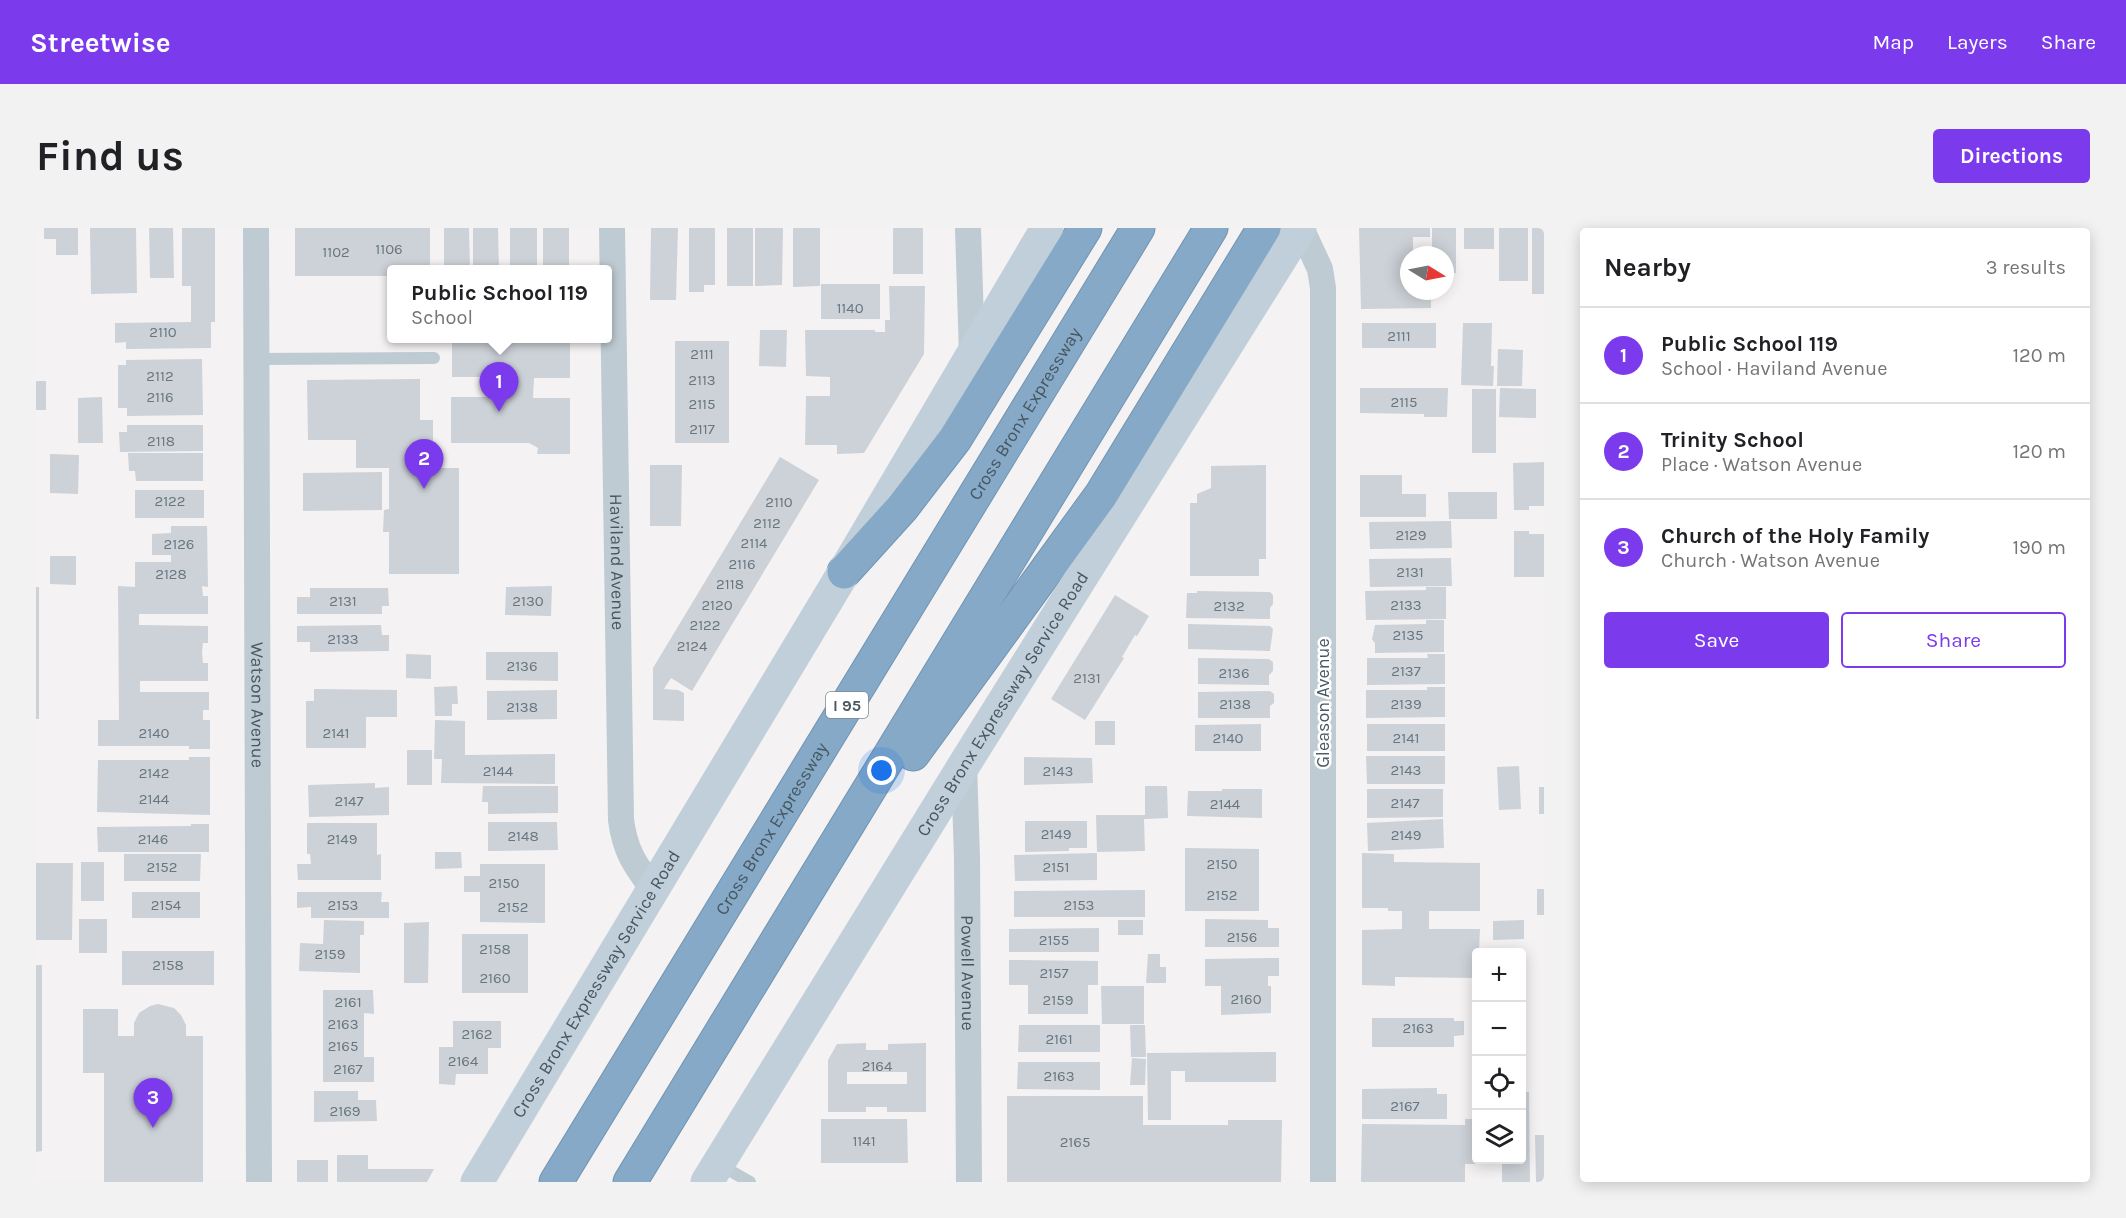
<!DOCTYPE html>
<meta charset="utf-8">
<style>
:root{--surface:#fff;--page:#f2f2f2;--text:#202124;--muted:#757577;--line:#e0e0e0;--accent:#7c3aed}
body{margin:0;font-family:Karla,sans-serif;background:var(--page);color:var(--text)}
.controls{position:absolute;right:18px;bottom:18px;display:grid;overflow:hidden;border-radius:6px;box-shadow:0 3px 15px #0003}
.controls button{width:54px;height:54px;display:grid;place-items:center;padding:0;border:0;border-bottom:2px solid var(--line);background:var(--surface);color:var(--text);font:30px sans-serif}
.compass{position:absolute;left:1364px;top:18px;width:54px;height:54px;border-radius:50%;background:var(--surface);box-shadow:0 3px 15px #0003;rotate:100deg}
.you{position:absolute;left:846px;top:543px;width:21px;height:21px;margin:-15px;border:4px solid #fff;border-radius:50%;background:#1a73e8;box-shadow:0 0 0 9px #1a73e833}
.badge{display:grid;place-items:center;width:39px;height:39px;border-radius:50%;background:var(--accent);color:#fff;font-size:20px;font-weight:700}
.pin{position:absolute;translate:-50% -50px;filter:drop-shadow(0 2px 3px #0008)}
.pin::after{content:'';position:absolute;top:32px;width:21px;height:18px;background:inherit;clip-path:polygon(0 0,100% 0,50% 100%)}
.popup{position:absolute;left:351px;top:37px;width:225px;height:78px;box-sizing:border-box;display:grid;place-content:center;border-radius:6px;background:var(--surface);filter:drop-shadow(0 2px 4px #0005);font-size:20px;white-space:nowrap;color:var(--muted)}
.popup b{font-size:22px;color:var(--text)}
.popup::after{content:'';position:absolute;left:50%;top:100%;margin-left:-12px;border:12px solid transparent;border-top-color:var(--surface)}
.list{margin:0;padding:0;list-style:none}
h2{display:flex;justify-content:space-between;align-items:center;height:78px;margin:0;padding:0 24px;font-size:26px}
h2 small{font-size:20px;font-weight:400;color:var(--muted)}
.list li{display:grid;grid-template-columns:39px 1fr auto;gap:18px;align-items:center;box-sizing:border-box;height:96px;padding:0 24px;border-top:2px solid var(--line)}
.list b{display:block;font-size:22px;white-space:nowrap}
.list p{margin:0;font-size:20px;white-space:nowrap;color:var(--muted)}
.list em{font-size:20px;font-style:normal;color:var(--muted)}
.actions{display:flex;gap:12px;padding:18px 24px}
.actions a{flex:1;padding:14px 0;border:2px solid var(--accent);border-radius:6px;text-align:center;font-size:21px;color:var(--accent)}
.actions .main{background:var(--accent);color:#fff}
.icon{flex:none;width:33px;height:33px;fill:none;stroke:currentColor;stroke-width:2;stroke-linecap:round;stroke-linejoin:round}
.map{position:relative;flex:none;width:1508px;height:954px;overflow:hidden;border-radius:6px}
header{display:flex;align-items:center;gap:36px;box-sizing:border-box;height:84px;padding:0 30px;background:var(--accent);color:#fff}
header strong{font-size:28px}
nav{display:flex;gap:33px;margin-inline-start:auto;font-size:21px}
.intro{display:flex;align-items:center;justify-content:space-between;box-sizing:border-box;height:144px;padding:0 36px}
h1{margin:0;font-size:42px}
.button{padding:15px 27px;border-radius:6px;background:var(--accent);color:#fff;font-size:21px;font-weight:700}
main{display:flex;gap:36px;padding:0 36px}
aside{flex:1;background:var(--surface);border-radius:6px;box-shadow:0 3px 15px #0003}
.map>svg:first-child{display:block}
</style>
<header>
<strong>Streetwise</strong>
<nav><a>Map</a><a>Layers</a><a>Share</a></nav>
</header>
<div class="intro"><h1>Find us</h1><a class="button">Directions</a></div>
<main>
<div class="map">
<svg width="1508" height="954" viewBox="0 0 1508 954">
<rect width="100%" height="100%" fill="#f4f2f2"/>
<g fill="#cdd2d8" fill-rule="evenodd">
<path d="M8,0H42V27H20V11H8Z"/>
<path d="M54,0H100L101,65L55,66Z"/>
<path d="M113,0H137L138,50H114Z"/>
<path d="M146,0H179V94H175V120L90,121V114L79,115V95L155,94V58H146Z"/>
<path d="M259,0H394V42H355V48H259Z"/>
<path d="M408,0H433L434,42H408Z"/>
<path d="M437,0H462L463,42H437Z"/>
<rect x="474" y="0" width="27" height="42"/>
<rect x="507" y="0" width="26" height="42"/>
<path d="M615,0H642L640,72H614Z"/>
<path d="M653,0H679V57H668V64H653Z"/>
<rect x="691" y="0" width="26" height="58"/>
<path d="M719,0H747L746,57L719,58Z"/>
<path d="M757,0H784V58L757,59Z"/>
<rect x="857" y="0" width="30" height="46"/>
<path d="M1323,0H1394V9H1377V27H1373V63H1395V80L1325,81Z"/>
<path d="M1396,0H1420V45H1409V27H1396Z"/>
<rect x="1428" y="0" width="30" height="21"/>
<rect x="1463" y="0" width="29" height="53"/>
<rect x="1496" y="0" width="12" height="66"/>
<rect x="785" y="56" width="59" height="35"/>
<path d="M853,58H889L888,126L828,225L801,226V217H769L770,168H794V149L770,148L769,102H839V104H849V92H854Z"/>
<rect x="1326" y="95" width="74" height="25"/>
<path d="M1427,95H1456L1455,138H1458L1457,158L1425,157Z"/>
<path d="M724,102H751L750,139L723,138Z"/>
<path d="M416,111H534V150H498L497,170H534V226H501L502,220L493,215H415V169H461V156H454L455,149H416Z"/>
<rect x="639" y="113" width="54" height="102"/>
<path d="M1462,121L1487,122L1486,158H1461Z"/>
<path d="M166,131L167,187L91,188V180H82V137H90V132Z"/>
<path d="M384,151V192H397V240H423V346H353V304H347L348,282L353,281V240H320V212H272L271,152Z"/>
<rect x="0" y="153" width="10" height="29"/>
<path d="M1324,160H1412L1411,189H1388V186L1324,185Z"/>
<path d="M1464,160L1500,161V190L1463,189Z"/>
<rect x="1436" y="161" width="24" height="64"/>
<path d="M66,169L67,215H42V170Z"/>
<path d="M91,197H167V223L84,224L83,204H91Z"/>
<path d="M92,225H167V253H100L99,243H93Z"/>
<path d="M14,226L43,227L42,266L14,265Z"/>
<path d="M744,229L783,252L656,463L635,450L628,461L642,462L648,465V493L617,492V440Z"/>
<path d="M1508,234V278H1493V282H1478L1477,235Z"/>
<path d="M614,237H646L645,298H614Z"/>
<path d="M1230,237V331H1223V348H1154V275H1161V266L1175,260V238Z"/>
<path d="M346,244V282L267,283V245Z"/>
<path d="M1324,247H1366V266H1390V289H1324Z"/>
<rect x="99" y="262" width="69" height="28"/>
<path d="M1412,264H1461V291H1413Z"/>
<path d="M1415,293L1416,320L1334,321L1333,294Z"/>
<path d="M135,298H171L172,359L166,358L167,368H172V386H103V397L172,398V415H167L166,425L167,435H172V453H104V464H173V482H167V492H174V521H153V518H62V492H83L82,358L99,359V334H135V327H116V306L135,305Z"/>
<path d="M1478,303H1493V306H1508V349H1478Z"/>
<path d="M14,328H40V357L14,356Z"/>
<path d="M1415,330L1416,358L1334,359L1333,331Z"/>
<path d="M516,358L515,388L469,387L470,359Z"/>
<rect x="0" y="359" width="3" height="132"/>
<path d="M1390,359H1410V391L1330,392L1329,363L1390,362Z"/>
<path d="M274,360H352L353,378H346V386H261V369H274Z"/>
<path d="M1161,363L1234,364L1237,367V376L1234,380V391L1150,390L1151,365H1161Z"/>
<path d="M1079,367L1113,388L1101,408L1099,407L1086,429L1088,430L1049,492L1015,471Z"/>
<path d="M1390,392H1408V424L1339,425V415L1336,411L1339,397L1390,396Z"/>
<path d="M1152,396L1234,398L1237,401L1234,423L1152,421Z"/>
<path d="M345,397L346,407H353V423L274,424V414H261V398Z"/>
<path d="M450,424H522V453L450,452Z"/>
<path d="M370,426L395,427V451L370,450Z"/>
<path d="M1391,426H1409V456L1331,457V430H1392Z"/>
<path d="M1162,430L1233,431L1237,434V443L1233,447V457L1162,456Z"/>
<path d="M421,458L422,476H416V488H399L398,459Z"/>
<path d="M1391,459H1409V489L1330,490V462H1391Z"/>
<path d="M278,461L361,462V489H330V520H270V473H278Z"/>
<path d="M521,462V491L451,492V463Z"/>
<path d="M1234,463L1238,466V475L1234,478V490H1162V464Z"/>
<path d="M399,492L429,493V527L519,526V556L405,555L406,531H398Z"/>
<rect x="1059" y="493" width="20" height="24"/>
<path d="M1225,496V523H1159V497Z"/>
<rect x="1331" y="496" width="78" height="27"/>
<rect x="371" y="522" width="25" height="35"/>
<path d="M1330,528H1409V556H1331Z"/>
<path d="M153,529H174V587L61,584L62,532H153Z"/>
<path d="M988,529L1056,530L1057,555L988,557Z"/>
<path d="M1483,538L1485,581L1463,582L1461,539Z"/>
<path d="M339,555V560L353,559V587L273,589L272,557Z"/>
<path d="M447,558H522V585L452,586V574H446Z"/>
<path d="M1109,558H1131L1132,590L1108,591L1109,623L1061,624L1060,587H1109Z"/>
<rect x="1503" y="559" width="5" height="27"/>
<path d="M1186,561H1226V590L1151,588L1152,563H1186Z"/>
<path d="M1331,561H1407V589L1331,590Z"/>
<path d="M1407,591L1408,620L1332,623L1331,595Z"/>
<path d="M989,593H1051V620H1033V623L989,624Z"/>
<path d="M452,594H521L522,622L452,623Z"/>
<path d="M271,595H341V627L345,626V652H262L261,636H275L274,626H271Z"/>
<path d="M155,596H173V624H62L61,599L155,598Z"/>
<path d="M1149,620L1223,621V683H1149Z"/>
<path d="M399,624H425L426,640L399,641Z"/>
<path d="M1061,625V652L979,653L978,627Z"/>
<path d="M1326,625L1358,626V634L1444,635V683H1393V701H1444L1443,724H1440V750L1359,749V758L1326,757V702L1366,701V683H1352V680H1326Z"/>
<path d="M88,626H165L164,653H88Z"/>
<rect x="45" y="634" width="23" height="39"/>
<path d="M0,635H37L36,712H0Z"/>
<path d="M444,636H509V695L444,694V664H428V648H444Z"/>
<rect x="1501" y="661" width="7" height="26"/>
<path d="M1109,662V689H978V663Z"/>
<rect x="96" y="664" width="68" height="26"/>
<path d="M261,664H346L345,674H353V690H275V679L261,680Z"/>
<rect x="43" y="691" width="28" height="34"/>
<path d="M1169,691L1232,692V700H1243V719H1169Z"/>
<path d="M288,692L328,693V707H324V745L263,743L264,715L287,716Z"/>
<rect x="1082" y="692" width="25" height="15"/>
<path d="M1488,692V711L1457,712V693Z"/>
<path d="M393,694L392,755H368V695Z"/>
<path d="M1063,700V724H973V701Z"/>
<rect x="426" y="706" width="66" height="59"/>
<rect x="86" y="723" width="92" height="34"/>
<path d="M1112,726H1124V739H1130V755H1110Z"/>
<path d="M1243,730V748H1232V758H1235V785L1185,787V758H1169V731Z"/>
<path d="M973,732L1062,733V757H1052V786H992V757H973Z"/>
<path d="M0,737H6V923L0,924Z"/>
<path d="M1065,758H1108V796H1066Z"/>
<rect x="1436" y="759" width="4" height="34"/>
<path d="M287,762H337L338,786L328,785V829H338V854H287Z"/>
<path d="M122,776L138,780L145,787L150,797V808H167V954H68V845H47V781H82V808H98V795L103,785L114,778Z"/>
<path d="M1336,790H1418V793H1428V807L1418,808V819H1336Z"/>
<path d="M417,793H465V820H452V846H420L419,857L403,856V819H417Z"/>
<path d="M983,797H1064V824H982Z"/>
<path d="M1094,797H1109L1110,829H1095Z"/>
<path d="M830,815V822H852V816L890,815V884H851V879H830V884H792V832L801,816ZM811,844H871V856H811Z"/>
<path d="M1240,824V854H1149V843H1135V892H1112L1111,825Z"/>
<path d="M1437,825H1440V932H1460V936H1429V954H1325L1326,896L1429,897V891H1437Z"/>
<path d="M1486,828H1489L1487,862H1486Z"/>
<path d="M1096,830L1110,831L1109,857H1094Z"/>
<path d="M982,834H1064V862L981,861Z"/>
<path d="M1401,860V866H1411V891H1326V861Z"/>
<path d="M278,863H322V872H340L341,893L278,894Z"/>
<path d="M1486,864H1493L1494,954H1466V936L1461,935V932H1486Z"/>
<path d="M971,868H1107V897H1192V892H1246L1245,954H971Z"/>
<path d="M785,891H871L872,935H785Z"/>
<path d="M1499,907H1508V954H1500Z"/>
<path d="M301,927H332V941H398L391,954H301Z"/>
<rect x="261" y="932" width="31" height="22"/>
</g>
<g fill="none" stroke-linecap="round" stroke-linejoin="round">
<g stroke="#7094b2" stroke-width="35">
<g id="motorway">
<path d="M808,344L866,280L919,211L1049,0"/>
<path d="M877,526L1065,267L1228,0"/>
<path id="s6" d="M520,954L1102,0"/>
<path d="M594,954L1175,0"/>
</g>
</g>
<g stroke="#becbd3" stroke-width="12">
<path d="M221,131L398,130"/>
<path d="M684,937L714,954"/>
</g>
<g stroke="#becbd3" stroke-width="26">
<path id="s1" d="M220,0L223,954"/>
<path id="s2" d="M576,0L585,592C589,623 599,637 617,661"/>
<path d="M932,0L936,126"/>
<path d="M1265,0L1284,41L1287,60V954"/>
<path id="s3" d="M928,537L931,631L933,954"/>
</g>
<g stroke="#c1cfda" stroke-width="33">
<path id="s4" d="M441,954L808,344L1011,0"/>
<path id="s5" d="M671,954L928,537L1264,0"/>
</g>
<use href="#motorway" stroke="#85a9c6" stroke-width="33"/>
</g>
<g text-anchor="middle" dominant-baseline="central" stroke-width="5" stroke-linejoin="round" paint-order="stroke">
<g font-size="15" fill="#687680">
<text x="353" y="21">1106</text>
<text x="300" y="24">1102</text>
<text x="814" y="80">1140</text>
<text x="127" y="104">2110</text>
<text x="1363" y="108">2111</text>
<text x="666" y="126">2111</text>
<text x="124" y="148">2112</text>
<text x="666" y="152">2113</text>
<text x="124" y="169">2116</text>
<text x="1368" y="174">2115</text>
<text x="666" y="176">2115</text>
<text x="666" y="201">2117</text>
<text x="125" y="213">2118</text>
<text x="134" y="273">2122</text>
<text x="743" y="274">2110</text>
<text x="731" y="295">2112</text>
<text x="1375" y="307">2129</text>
<text x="718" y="315">2114</text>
<text x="143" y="316">2126</text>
<text x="706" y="336">2116</text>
<text x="1374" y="344">2131</text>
<text x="135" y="346">2128</text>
<text x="694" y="356">2118</text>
<text x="307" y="373">2131</text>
<text x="492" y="373">2130</text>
<text x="681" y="377">2120</text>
<text x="1370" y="377">2133</text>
<text x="1193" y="378">2132</text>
<text x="669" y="397">2122</text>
<text x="1372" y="407">2135</text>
<text x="307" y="411">2133</text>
<text x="656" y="418">2124</text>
<text x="486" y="438">2136</text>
<text x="1370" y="443">2137</text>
<text x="1198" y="445">2136</text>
<text x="1051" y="450">2131</text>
<text x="1199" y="476">2138</text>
<text x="1370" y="476">2139</text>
<text x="486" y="479">2138</text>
<text x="118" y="505">2140</text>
<text x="300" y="505">2141</text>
<text x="1192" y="510">2140</text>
<text x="1370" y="510">2141</text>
<text x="1370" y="542">2143</text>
<text x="462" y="543">2144</text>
<text x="1022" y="543">2143</text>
<text x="118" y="545">2142</text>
<text x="118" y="571">2144</text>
<text x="313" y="573">2147</text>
<text x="1369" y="575">2147</text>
<text x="1189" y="576">2144</text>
<text x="1020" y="606">2149</text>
<text x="1370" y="607">2149</text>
<text x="487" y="608">2148</text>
<text x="117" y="611">2146</text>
<text x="306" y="611">2149</text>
<text x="1186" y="636">2150</text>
<text x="126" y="639">2152</text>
<text x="1020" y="639">2151</text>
<text x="468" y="655">2150</text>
<text x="1186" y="667">2152</text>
<text x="130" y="677">2154</text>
<text x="307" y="677">2153</text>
<text x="1043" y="677">2153</text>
<text x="477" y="679">2152</text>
<text x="1206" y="709">2156</text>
<text x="1018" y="712">2155</text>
<text x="459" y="721">2158</text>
<text x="294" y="726">2159</text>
<text x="132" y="737">2158</text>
<text x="1018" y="745">2157</text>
<text x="459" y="750">2160</text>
<text x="1210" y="771">2160</text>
<text x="1022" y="772">2159</text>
<text x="312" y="774">2161</text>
<text x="307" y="796">2163</text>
<text x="1382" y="800">2163</text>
<text x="441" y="806">2162</text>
<text x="1023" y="811">2161</text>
<text x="307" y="818">2165</text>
<text x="427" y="833">2164</text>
<text x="841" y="838">2164</text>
<text x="312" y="841">2167</text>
<text x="1023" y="848">2163</text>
<text x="1369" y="878">2167</text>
<text x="309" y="883">2169</text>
<text x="828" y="913">1141</text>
<text x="1039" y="914">2165</text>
</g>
<rect fill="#fff" stroke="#7e8991" stroke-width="1.5" x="790" y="464" width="42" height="26" rx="4.5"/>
<g font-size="16" font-weight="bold" fill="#475762">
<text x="811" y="477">I 95</text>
</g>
<g font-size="18" fill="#475762" stroke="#fff">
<text stroke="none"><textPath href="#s6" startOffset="900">Cross Bronx Expressway</textPath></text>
<text stroke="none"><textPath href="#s2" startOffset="334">Haviland Avenue</textPath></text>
<text transform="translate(1287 475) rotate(-90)">Gleason Avenue</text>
<text stroke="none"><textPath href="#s5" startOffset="562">Cross Bronx Expressway Service Road</textPath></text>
<text stroke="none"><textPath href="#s1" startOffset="477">Watson Avenue</textPath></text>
<text stroke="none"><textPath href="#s6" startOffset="414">Cross Bronx Expressway</textPath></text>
<text stroke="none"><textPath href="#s3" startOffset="208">Powell Avenue</textPath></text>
<text stroke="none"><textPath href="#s4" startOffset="231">Cross Bronx Expressway Service Road</textPath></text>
</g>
</g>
</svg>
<div class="controls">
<button>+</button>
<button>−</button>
<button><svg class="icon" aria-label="locate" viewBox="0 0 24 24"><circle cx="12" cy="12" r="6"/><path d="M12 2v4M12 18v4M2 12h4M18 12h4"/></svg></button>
<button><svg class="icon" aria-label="layers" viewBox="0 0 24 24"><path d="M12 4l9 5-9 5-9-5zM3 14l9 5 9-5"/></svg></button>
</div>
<svg class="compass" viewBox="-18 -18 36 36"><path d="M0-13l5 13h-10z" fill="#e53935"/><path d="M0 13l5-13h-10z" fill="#757577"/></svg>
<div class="you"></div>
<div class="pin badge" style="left:463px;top:184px">1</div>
<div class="popup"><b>Public School 119</b>School</div>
<div class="pin badge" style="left:388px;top:261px">2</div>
<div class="pin badge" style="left:117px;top:900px">3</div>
</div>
<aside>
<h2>Nearby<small>3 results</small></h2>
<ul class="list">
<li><span class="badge">1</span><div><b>Public School 119</b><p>School · Haviland Avenue</p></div><em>120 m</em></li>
<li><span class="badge">2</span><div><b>Trinity School</b><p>Place · Watson Avenue</p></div><em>120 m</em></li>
<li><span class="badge">3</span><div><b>Church of the Holy Family</b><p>Church · Watson Avenue</p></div><em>190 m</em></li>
</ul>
<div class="actions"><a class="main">Save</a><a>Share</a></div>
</aside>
</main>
